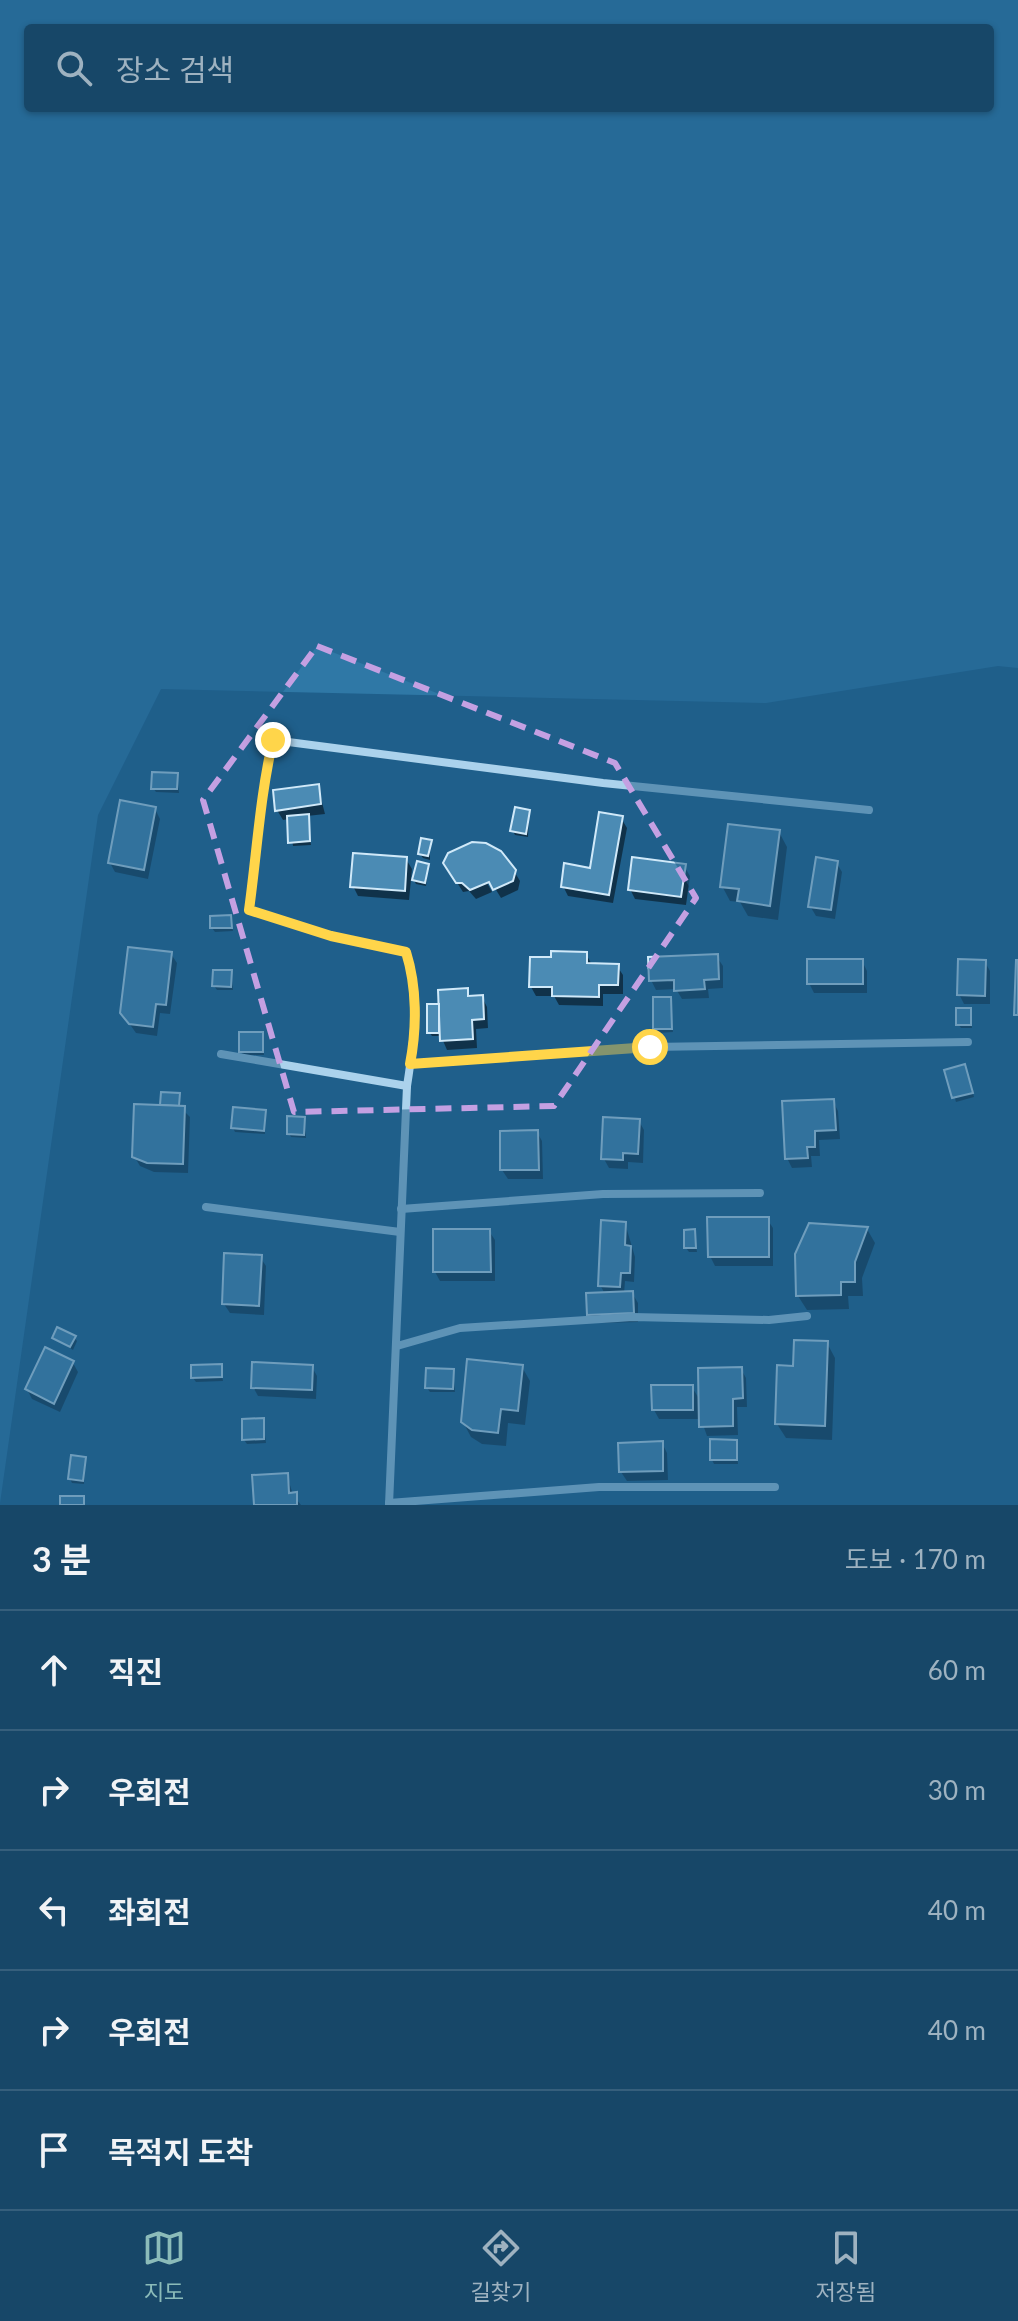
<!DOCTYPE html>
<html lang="ko">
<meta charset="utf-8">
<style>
:root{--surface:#174768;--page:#245171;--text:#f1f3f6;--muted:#9eb2c0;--line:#365f7c;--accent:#8bbbb9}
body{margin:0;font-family:Lato,"Noto Sans KR",sans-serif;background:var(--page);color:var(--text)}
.stop{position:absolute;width:24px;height:24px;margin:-18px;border:6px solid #ffd54a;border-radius:50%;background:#fff}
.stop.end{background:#ffd54a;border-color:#fff;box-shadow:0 2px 8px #0008}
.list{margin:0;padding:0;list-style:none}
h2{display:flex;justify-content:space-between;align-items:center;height:104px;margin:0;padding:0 32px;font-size:34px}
h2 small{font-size:26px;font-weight:400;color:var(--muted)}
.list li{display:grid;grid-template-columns:52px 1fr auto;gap:24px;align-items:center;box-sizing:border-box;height:120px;padding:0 32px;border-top:2px solid var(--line)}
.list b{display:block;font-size:30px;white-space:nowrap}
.list em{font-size:26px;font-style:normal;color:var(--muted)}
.icon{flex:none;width:44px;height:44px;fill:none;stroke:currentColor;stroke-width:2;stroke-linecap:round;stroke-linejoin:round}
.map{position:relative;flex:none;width:1018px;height:1505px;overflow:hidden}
.search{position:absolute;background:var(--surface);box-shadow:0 2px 6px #0004;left:24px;right:24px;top:24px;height:88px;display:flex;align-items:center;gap:20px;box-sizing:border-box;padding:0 28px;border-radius:8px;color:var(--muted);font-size:30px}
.sheet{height:704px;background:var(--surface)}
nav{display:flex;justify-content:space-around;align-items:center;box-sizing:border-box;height:112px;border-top:2px solid var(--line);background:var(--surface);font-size:22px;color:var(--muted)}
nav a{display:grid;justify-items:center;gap:4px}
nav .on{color:var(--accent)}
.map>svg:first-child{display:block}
</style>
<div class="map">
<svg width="1018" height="1505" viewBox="0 0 1018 1505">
<rect width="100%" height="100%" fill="#1f5f8b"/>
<path fill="#2f78a6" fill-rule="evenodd" d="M0,0H1018V668L998,666L766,703L161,689L98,815L0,1503ZM28,28H990V108H28Z"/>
<g fill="#0007">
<path d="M177,775L179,793L156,792L153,788Z"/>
<path d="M318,787L325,814L307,816L311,845L293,846L289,819L283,820L277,810Z"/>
<path d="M155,809L160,819L148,879L115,872L110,863Z"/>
<path d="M529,811L528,837L515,835L513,831Z"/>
<path d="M621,818L627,828L613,903L568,896L563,886L591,870Z"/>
<path d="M779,832L787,847L778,920L748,916L740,902L730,901L722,886Z"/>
<path d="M430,842V860L423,858L420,854Z"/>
<path d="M406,859L412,869L409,900L358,896L353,886Z"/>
<path d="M836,862L842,872L835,919L816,916L810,906Z"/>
<path d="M428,866L426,886L416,884L414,880Z"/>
<path d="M684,866L690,876L686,905L635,899L630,889Z"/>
<path d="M514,871L520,881L518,890L501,898L485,872L482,874L492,892L476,899L469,891L463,892L451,873Z"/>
<path d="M230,917L233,931L215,932L212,928Z"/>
<path d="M171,954L177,963L170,1014L160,1013L157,1036L136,1033L122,1013Z"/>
<path d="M586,954L591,963L617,966L623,975V994H603V1006L559,1005L554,996H536L531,987L552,959Z"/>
<path d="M717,957L723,966V988L708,989L709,998L682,999L676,989L656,990L651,980Z"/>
<path d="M862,961L867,971V993H814L809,983Z"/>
<path d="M985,962L990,971V1004H964L959,994Z"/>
<path d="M231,972L233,990H217L214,986Z"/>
<path d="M467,990L471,998L482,997L487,1007L488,1028L476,1029L477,1048L447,1050L441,1036H432L429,1032L440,1006Z"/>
<path d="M670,999L673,1032L658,1033L655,1029Z"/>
<path d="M970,1010L972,1028H961L958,1024Z"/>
<path d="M262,1034L264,1055H243L241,1051Z"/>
<path d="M947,1071H967L974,1097L956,1102Z"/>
<path d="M179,1095L181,1108L190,1117L188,1173L154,1172L140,1166L134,1156Z"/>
<path d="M833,1101L838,1111L840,1139L819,1140L820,1156H811L812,1167L792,1168L787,1158Z"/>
<path d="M264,1112L265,1134L235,1132L233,1128Z"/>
<path d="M304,1119L306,1138L291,1137L289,1133Z"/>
<path d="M639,1121L644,1130L643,1163L628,1162V1169L609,1168L604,1159Z"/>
<path d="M537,1132L542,1141L543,1179H508L502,1170Z"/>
<path d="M767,1219L773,1228V1266H715L710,1256Z"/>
<path d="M625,1223L635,1257L634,1282L625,1281L624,1294L632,1293L638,1303V1322L594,1323L589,1314L605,1294L600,1285Z"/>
<path d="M867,1229L875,1243L862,1278L863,1296H848L849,1309L807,1310L798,1296Z"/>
<path d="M489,1231L495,1240V1281H440L435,1272Z"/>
<path d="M694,1231L697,1252H689L686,1248Z"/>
<path d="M260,1257L266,1266L264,1315L230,1313L224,1304Z"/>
<path d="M74,1337L77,1341L73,1350L54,1338Z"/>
<path d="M827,1343L835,1358L832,1440L786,1438L777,1424L795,1368Z"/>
<path d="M73,1363L78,1372L60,1412L32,1399L27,1389Z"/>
<path d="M220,1366L223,1381L196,1382L193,1378Z"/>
<path d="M312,1367L317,1376L316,1399L258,1396L253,1387Z"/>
<path d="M522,1367L530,1381L525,1425L508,1423L506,1446L482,1444L471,1437L463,1422Z"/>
<path d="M741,1369L746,1378L747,1407H737L738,1435L707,1436L701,1419H659L654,1410L692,1387L701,1402Z"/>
<path d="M453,1371L455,1392H430L427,1388Z"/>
<path d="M263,1420L266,1443L247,1444L244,1440Z"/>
<path d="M736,1442L738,1464H714L712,1460Z"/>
<path d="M662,1443L667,1453L668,1480L627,1481L621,1472Z"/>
<path d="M85,1459L84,1484L72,1483L70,1479Z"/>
<path d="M287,1475L293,1495L301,1505H256Z"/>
</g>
<g fill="#4b8bb4" stroke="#d0e9f9" stroke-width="2">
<path d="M152,772L178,773L177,789H151Z"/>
<path d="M319,784L321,804L275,811L273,790Z"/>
<path d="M120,800L156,807L144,870L108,863Z"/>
<path d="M515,807L530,810L526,834L510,831Z"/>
<path d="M599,812L623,816L609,895L561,887L564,863L590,868Z"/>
<path d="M309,814L310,841L288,843L287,816Z"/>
<path d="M728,824L780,830L770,906L737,901L739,889L720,887Z"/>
<path d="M421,838L432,840L428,856L418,854Z"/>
<path d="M472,842L486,843L501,851L516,870L513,881L493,890L489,882L470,890L462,883H456L443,863L448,853Z"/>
<path d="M353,853L407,857L405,891L350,887Z"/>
<path d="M632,857L686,864L681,897L628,890Z"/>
<path d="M816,857L838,861L831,910L808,907Z"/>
<path d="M417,861L429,864L425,883L412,880Z"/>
<path d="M231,915L232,928H210V916Z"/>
<path d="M128,947L172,952L166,1005L156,1004L153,1027L129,1024L120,1013Z"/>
<path d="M551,951L587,952V963L619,964L618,985H599V997L552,996V987H529L530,957H551Z"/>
<path d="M718,954L719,979L704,980L705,989L674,991V980L649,981L648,957Z"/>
<rect x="807" y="959" width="56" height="25"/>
<path d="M958,959L986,960L985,996L957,995Z"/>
<path d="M1016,960H1018V1015H1014Z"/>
<path d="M213,970H232L231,987L212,986Z"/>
<path d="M468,988V996L483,995L484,1019L472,1020L473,1039L440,1041L438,990Z"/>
<path d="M653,997H671L672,1029H653Z"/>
<rect x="427" y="1004" width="12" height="29"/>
<rect x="956" y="1008" width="15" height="17"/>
<rect x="239" y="1032" width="24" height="20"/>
<path d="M965,1064L973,1093L952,1098L944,1070Z"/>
<path d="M161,1092L180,1093L179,1106L160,1105Z"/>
<path d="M834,1099L836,1130L815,1131V1147H807L808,1158L785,1159L782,1101Z"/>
<path d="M134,1104L185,1106L183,1164L147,1163L132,1157Z"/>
<path d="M233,1107L266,1110L264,1131L231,1128Z"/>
<path d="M287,1116L305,1117L304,1135L287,1134Z"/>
<path d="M603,1117L640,1119L638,1154L623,1153V1160L601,1159Z"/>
<path d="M538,1130L539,1170H500V1131Z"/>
<path d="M707,1217H769V1257H708Z"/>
<path d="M601,1220L626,1222L625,1245L631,1246L630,1273H621L620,1287L598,1286Z"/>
<path d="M809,1223L868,1227L855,1262V1282H841V1295L796,1296L795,1254Z"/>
<path d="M433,1229H490L491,1272H433Z"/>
<path d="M695,1229L696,1248H684V1230Z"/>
<path d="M224,1253L262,1255L259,1306L222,1304Z"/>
<path d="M633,1291L634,1313L587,1315L586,1293Z"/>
<path d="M57,1327L76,1336L70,1347L52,1338Z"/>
<path d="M794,1340L828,1341L825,1426L775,1424L777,1365L793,1366Z"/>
<path d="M45,1347L74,1361L54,1404L25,1389Z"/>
<path d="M467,1359L523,1365L518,1411L501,1409L498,1433L472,1430L461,1422Z"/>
<path d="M252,1362L313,1365L312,1390L251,1388Z"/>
<path d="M222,1364V1377L191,1378V1365Z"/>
<path d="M742,1367L743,1398L733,1399V1426L699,1427L698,1368Z"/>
<path d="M426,1368L454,1369L453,1389L425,1388Z"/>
<path d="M651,1385H693V1410H652Z"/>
<path d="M264,1418V1439L242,1440V1419Z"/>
<path d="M710,1439L737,1440V1460H710Z"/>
<path d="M663,1441V1471L619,1472L618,1443Z"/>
<path d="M71,1455L86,1457L83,1481L68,1479Z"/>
<path d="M288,1473L289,1493L297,1492V1505H254L252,1475Z"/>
<rect x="60" y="1496" width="24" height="9"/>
</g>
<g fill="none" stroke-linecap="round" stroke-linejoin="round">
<g stroke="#abd2ec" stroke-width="8">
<path d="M221,1054L407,1086"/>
<path d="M410,1064L650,1047L968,1042"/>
<path d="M206,1207L400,1232"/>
<path d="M401,1209L603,1194L760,1193"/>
<path d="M397,1346L460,1328L633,1317L769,1320L807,1316"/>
<path d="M389,1503L599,1487H775"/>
<path d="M389,1505L407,1086C414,1042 420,995 406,952L331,936L249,910C257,852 260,796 273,740L603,783L869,810"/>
</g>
</g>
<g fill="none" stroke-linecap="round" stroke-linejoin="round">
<path stroke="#ffd54a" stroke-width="10" d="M273,740C260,796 257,852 249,910L331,936L406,952C417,987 417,1028 410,1064L650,1047"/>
</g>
<path d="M0 0H1018V1505H0ZM317,646L615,763L696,898L554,1106L294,1112L203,800Z" fill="#1f5f8b" fill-opacity=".55" fill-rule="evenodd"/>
<path fill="none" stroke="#c4a0e2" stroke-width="6" stroke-dasharray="16 10" stroke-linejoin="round" d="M317,646L615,763L696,898L554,1106L294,1112L203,800Z"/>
</svg>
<div class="stop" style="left:650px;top:1047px"></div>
<div class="stop end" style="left:273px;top:740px"></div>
<div class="search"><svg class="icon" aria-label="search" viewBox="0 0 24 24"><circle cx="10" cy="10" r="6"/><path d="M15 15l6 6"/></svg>장소 검색</div>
</div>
<section class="sheet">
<h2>3 분<small>도보 · 170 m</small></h2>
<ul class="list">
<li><svg class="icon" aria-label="ahead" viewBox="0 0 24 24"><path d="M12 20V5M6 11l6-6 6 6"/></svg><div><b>직진</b></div><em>60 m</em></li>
<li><svg class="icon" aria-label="right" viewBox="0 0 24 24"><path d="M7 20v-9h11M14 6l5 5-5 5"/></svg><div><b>우회전</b></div><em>30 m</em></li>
<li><svg class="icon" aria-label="left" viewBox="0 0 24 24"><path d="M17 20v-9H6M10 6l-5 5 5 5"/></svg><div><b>좌회전</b></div><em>40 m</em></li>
<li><svg class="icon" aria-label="right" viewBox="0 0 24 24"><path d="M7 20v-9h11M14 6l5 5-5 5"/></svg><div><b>우회전</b></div><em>40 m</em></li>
<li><svg class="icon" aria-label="arrive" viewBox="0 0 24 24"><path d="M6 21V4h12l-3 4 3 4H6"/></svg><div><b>목적지 도착</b></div></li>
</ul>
</section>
<nav>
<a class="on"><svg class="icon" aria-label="map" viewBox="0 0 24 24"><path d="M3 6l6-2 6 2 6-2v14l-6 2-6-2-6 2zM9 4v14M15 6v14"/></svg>지도</a>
<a><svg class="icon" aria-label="directions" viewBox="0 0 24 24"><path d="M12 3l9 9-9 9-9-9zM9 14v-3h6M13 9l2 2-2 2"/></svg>길찾기</a>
<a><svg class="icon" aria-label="saved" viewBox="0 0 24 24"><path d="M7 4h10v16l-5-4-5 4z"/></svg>저장됨</a>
</nav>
